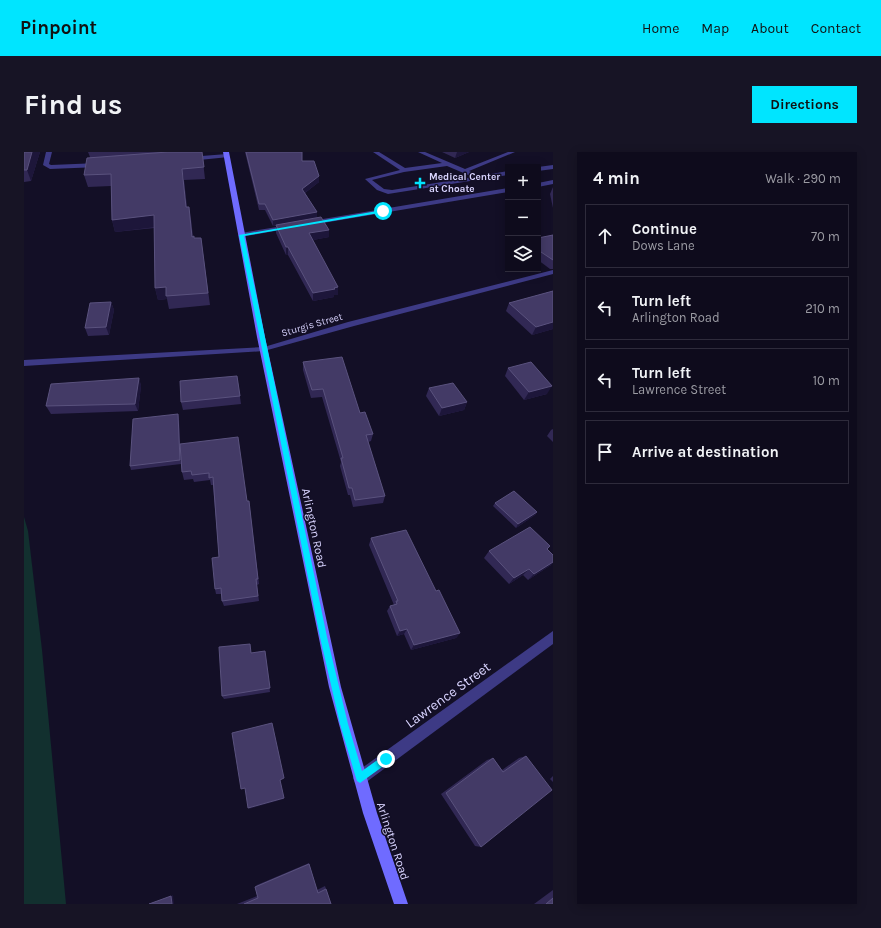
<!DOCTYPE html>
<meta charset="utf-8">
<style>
:root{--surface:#0e0b1c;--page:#171425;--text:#f1f3f6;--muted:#9b9ba3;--line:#2e2b3b;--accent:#00e5ff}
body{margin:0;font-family:Karla,sans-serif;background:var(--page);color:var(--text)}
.controls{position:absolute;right:12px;top:12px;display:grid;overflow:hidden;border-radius:0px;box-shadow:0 2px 10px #0003}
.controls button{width:36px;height:36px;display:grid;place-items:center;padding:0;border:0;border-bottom:1px solid var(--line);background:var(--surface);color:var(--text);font:20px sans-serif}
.stop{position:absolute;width:12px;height:12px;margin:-9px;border:3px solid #00e5ff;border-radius:50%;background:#fff}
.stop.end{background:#00e5ff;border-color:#fff;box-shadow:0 1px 4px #0008}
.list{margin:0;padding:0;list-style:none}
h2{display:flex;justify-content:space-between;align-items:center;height:52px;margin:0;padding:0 16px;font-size:17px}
h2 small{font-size:13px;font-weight:400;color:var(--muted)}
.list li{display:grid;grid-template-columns:26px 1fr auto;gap:12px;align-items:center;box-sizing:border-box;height:64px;margin:0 8px 8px;padding:0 8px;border:1px solid var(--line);border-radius:0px}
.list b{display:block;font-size:15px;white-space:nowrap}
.list p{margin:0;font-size:13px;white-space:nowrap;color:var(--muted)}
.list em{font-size:13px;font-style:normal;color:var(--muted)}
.icon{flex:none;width:22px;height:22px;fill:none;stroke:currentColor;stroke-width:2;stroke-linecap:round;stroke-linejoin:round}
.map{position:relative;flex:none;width:529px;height:752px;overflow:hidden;border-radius:0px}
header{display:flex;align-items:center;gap:24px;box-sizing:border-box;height:56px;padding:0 20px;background:var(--accent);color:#111}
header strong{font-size:19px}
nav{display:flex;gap:22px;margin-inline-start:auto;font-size:14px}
.intro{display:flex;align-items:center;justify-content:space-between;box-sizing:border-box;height:96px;padding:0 24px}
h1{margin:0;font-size:28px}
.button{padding:10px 18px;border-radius:0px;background:var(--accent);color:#111;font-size:14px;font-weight:700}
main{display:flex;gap:24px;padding:0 24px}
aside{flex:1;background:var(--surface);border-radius:0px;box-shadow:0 2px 10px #0003}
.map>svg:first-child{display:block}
</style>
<header>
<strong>Pinpoint</strong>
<nav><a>Home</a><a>Map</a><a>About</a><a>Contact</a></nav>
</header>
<div class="intro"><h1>Find us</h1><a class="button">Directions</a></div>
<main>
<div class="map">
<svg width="529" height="752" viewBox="0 0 529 752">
<rect width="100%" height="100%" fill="#130f26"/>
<path fill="#12302f" d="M0,365L4,379L18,498L42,752H0Z"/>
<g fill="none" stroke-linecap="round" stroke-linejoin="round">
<g fill="#3d3a85" fill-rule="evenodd">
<path d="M22,0H28L25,12L27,13L75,11L78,13L75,15L26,17L19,13Z"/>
<path d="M349,0H355L381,16L418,11L394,0H401L441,17L484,0H491L445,19L456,24L484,19V23L364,42L353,38L341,27L376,18ZM423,14L449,25L368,38L360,37L348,28L380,20Z"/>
<path d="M203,2L205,3V5L165,9L162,7L165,5Z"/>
<path d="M529,13V17L514,19V15Z"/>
</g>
<g fill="#3d3a85" fill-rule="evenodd">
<path d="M529,28V32L514,35V31Z"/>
<path d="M484,36V40L287,73L284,71L287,69Z"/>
<path d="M265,73L267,74V76L217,85L214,83L217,81Z"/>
<path d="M529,118V122L330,174L240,199L0,214V208L240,195L324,170Z"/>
<path d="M529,479V492L341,631L336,633L331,631L329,626L331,621Z"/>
</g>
<path fill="#6f6bff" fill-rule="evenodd" d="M199,0H205L241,185L317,535L353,661L384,752H370L339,661L305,535L233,185Z"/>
</g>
<g fill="#312854">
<path d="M0,0H16L7,29L0,30Z"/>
<path d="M64,0H178L181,27L160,28L163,55L167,67L169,85L170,86H177L186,153L145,157L143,147L134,148L131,136L130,76L91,80L88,68L87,34L64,35L60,23L66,5Z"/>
<path d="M221,0H278V9L295,30L281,41L293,60V66L305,85L289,88L314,143H310V145L289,149L264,103H262L252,81V74H249L241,58H235Z"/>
<path d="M418,0H445L431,6Z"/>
<path d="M529,35V56L526,42Z"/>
<path d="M529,83V117H526L514,108V86Z"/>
<path d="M529,139V177L508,183L482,159L485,151Z"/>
<path d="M87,150L90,158L85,183L64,184L61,176Z"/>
<path d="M279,210L336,261L349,282L347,289L344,290L361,344L359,351L329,355L326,343H324L316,314L317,310L298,245L287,246L279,218Z"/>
<path d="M484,216L523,242L500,248L481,224Z"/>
<path d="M213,224L217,252L159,258L157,250Z"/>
<path d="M115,226L117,234L114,259L27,262L22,254Z"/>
<path d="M405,236L443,250L440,258L415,264L402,244Z"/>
<path d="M154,262L155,267L156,292L223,349H225L235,432L233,433L235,449L200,454L198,449V442H192L191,437L195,405L189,333H187L186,328L170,330L169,327L160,328L158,320L157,312L107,318L106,314Z"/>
<path d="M529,277V290L523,284L527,278Z"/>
<path d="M471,351L513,360L511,363L492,376L469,354Z"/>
<path d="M347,386L412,439L436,481L432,486L387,498L380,482L373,484L363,459L366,454L370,453L345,393Z"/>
<path d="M526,394L523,397L527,413L504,428L499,423L485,432L460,406L465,399Z"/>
<path d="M226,492L227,501L241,499L246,540L200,547L198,544Z"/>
<path d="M502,604L457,695L451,694L417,642L463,608L469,606L478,618L495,606Z"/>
<path d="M529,624V630L526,627Z"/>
<path d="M285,711L293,738L301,734L307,752H213L233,744L231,735L233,733Z"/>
<path d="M529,738V752H510Z"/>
</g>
<g fill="#1d163a">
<path d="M8,0H16L7,29L3,18Z"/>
<path d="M433,0H445L431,6Z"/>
<path d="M158,17L160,28L164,67L162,55Z"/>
<path d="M295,24V30L278,43V37Z"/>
<path d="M165,55L167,67L170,97L168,85Z"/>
<path d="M293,60V67L249,74V68Z"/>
<path d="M130,63L132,75L91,80L88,68Z"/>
<path d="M305,78V85L284,89L285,81Z"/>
<rect x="262" y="95" width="2" height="8"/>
<path d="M142,135L143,147L134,148L131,136Z"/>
<path d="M314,135V143H310V145L289,149V141Z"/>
<path d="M87,150L90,158L85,183L82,175Z"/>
<path d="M529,170V177L508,183L512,175Z"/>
<path d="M115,226L117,234L114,259L111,252Z"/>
<path d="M528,234L523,242L500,248L505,240Z"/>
<path d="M443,250L440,258L415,264L418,256Z"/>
<path d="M154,262L155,267L157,312L156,308Z"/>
<path d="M513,360L511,363L492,376L494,372Z"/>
<path d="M529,410V411L527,413L504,428L510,422Z"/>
<path d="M505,417L499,423L485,432L490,426Z"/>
<path d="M383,477L380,482L373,484L376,479Z"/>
<path d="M436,481L432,486L387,498L390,493Z"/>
<path d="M260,646V647L225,657L224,656Z"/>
<path d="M149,743L150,752H148L147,744Z"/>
</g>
<g fill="#433a66" stroke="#5a527e">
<path d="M0,0H8L3,18H0Z"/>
<path d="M144,0H178L180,15L158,17L162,55H165L168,85L170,84V86H177L184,141L142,144V135L131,136L130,63L88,68L87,22L60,23L63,6Z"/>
<path d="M222,0H278V9H290L295,24L278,37L293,60L249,68L241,52H235Z"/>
<path d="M297,65L305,78L285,81L314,135L310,136L311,137L289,141L264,95H262L252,73Z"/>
<path d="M529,83V108L514,98V86Z"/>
<path d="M529,139V170L512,175L485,151Z"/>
<path d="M87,150L82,175L61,176L66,151Z"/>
<path d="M318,205L336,261L341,260L349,282L342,283L361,344L331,348L328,336H325L317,306H319L299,237L288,238L279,210Z"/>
<path d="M507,210L528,234L505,240L484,216Z"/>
<path d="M213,224L216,244L157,250L156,229Z"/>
<path d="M115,226L111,252L22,254L27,232Z"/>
<path d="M429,231L443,250L418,256L405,236Z"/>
<path d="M154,262L156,308L106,314L109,267Z"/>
<path d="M214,285L223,349H225L234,427H232L234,444L198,449L197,436L191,437L188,406L195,405L189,325L185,326V321L168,323L167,319L158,320L156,292Z"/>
<path d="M490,339L513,360L494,372L471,351Z"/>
<path d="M506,375L526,394L523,397L529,403V410L510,422L505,417L490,426L465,399Z"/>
<path d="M382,378L412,439L415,438L436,481L390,493L383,477L376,479L366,454L373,452L372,449H374L347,386Z"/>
<path d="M226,492L227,501L241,499L246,536L198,544L195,495Z"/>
<path d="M248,571L260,626L256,628L260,646L224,656L221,636L217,637L208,581Z"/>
<path d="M502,604L528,638L457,695L422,641L469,606L479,620Z"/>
<path d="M285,712L294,741L302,737L307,752H220L234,746L231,735Z"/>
<path d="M147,744L148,752H125Z"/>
<path d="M529,746V752H522Z"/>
</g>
<path fill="#00e5ff" d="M359,58L361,60L220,84L303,485L324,572L338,619L359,604L362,603L365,604L367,607L365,610L336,631L333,629L332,626L316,572L296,485L215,83Z"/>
<path fill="#00e5ff" stroke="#130f26" stroke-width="1.5" d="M394 25h4v4h4v4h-4v4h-4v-4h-4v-4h4z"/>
<g text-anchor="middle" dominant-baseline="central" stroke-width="3" stroke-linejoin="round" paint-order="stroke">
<g font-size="10" font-weight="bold" fill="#d9d4ff" stroke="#130f26" text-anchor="start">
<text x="405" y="25">Medical Center<tspan x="405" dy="12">at Choate</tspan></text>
</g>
<g font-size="10" fill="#d9d4ff" stroke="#130f26">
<text transform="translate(288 173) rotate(-16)">Sturgis Street</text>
</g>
<g font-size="12" fill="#d9d4ff" stroke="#130f26">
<text transform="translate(290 376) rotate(78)">Arlington Road</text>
<text transform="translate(369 689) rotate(72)">Arlington Road</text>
</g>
<g font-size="14" fill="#d9d4ff" stroke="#130f26">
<text transform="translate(424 543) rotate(-36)">Lawrence Street</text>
</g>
</g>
</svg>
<div class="controls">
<button>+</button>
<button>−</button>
<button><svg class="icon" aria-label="layers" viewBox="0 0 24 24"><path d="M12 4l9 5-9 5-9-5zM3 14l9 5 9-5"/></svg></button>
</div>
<div class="stop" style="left:359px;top:59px"></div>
<div class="stop end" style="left:362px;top:607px"></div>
</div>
<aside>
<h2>4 min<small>Walk · 290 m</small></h2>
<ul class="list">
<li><svg class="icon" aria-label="ahead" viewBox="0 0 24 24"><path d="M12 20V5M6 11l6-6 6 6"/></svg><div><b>Continue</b><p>Dows Lane</p></div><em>70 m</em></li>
<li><svg class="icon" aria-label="left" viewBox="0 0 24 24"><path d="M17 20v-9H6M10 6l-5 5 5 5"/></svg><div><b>Turn left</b><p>Arlington Road</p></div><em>210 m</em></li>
<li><svg class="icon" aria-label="left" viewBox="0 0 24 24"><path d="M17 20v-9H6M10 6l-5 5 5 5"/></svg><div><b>Turn left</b><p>Lawrence Street</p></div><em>10 m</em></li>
<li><svg class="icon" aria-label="arrive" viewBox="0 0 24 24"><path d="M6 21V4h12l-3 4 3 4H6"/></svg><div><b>Arrive at destination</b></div></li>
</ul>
</aside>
</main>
